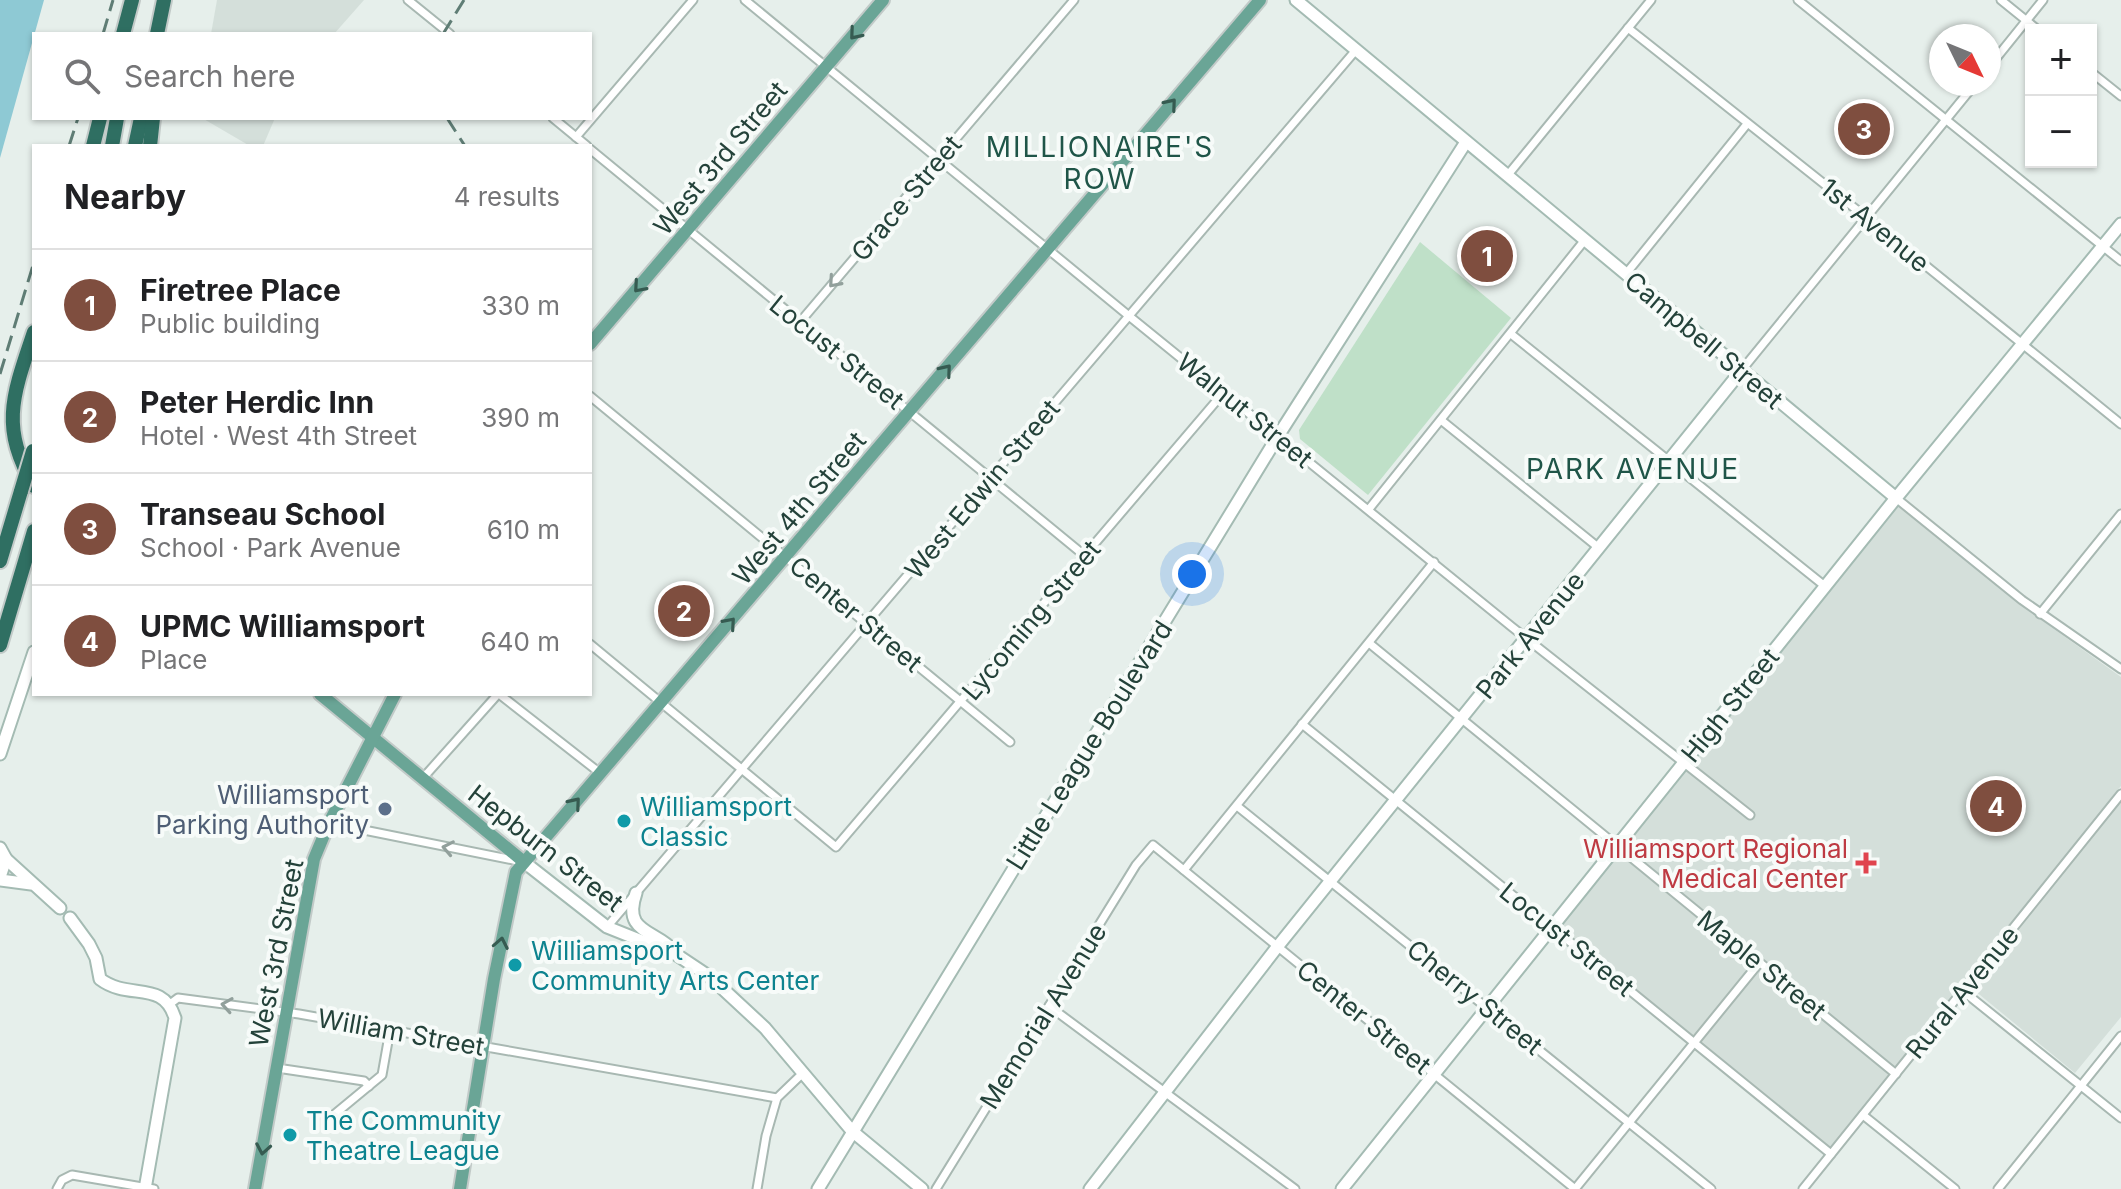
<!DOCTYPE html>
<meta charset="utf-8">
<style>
:root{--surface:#fff;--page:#f2f2f2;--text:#202124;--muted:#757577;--line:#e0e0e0;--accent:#7f4e3f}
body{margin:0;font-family:Inter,sans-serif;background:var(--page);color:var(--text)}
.controls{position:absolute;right:24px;top:24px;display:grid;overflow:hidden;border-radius:0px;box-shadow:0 2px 6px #0004}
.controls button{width:72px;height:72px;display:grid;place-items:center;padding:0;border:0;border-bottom:2px solid var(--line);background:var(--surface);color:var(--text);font:40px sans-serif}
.compass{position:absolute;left:1929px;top:24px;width:72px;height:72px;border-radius:50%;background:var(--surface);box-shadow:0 2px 6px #0004;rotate:133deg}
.you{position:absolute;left:1192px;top:574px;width:28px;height:28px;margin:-20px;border:6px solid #fff;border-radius:50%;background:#1a73e8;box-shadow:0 0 0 12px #1a73e833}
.badge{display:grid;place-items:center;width:52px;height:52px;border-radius:50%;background:var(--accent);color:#fff;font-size:26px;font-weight:700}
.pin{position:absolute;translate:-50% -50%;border:4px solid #fff;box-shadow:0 2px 8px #0006}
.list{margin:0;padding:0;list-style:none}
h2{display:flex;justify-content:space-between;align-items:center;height:104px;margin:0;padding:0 32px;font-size:34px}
h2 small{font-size:26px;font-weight:400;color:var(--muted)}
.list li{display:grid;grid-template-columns:52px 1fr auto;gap:24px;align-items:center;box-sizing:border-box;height:112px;padding:0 32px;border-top:2px solid var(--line)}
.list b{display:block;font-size:30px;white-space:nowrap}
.list p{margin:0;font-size:26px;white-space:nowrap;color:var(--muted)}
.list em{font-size:26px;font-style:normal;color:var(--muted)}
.icon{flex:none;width:44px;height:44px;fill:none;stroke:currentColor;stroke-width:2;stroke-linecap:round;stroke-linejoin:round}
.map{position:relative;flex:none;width:2121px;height:1189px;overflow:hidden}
.search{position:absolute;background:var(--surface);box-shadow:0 2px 6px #0004;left:32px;top:32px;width:560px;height:88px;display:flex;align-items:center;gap:20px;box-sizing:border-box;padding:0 28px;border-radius:0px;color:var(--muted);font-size:30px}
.panel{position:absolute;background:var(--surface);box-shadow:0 2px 6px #0004;left:32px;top:144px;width:560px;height:552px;border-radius:0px}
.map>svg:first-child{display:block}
</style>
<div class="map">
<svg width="2121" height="1189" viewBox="0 0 2121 1189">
<rect width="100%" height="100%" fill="#e6efeb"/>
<g fill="#d4dfda">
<path d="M217,0H364L334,34H211Z"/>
<path d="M202,118H275L263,146H250Z"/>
<path d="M1899,506L2040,619L2121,677V786L2114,794L2121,800V1017L2075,1073L1963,981L1830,1149L1559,926Z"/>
</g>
<path fill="#bfe0c8" d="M1420,242L1511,318L1368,495L1300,439L1299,430Z"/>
<path fill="#8ec9d4" d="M0,0H44L0,158Z"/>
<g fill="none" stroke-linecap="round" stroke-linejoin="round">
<g stroke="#a8b8b2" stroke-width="11">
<g id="street">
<path d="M408,0L450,34"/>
<path d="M745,0L1129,316L1512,627L1750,815"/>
<path d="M1798,0L2121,261"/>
<path d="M2001,0L2038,30"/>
<path d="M1628,28L1867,218L2121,424"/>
<path d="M1989,67L2043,0"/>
<path d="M2091,72L2121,96"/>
<path d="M553,118L587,146"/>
<path d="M576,137L693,0"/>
<path d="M590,149L1085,556"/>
<path d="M1507,176L1651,0"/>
<path d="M1625,275L1747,124"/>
<path d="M800,322L1074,0"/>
<path d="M1511,334L1826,587"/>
<path d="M1741,371L1975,84"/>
<path d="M590,396L1010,742"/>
<path d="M1441,420L1599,548"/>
<path d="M1896,498L2022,600L2121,669"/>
<path d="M1369,509L1584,241"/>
<path d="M2040,614L2121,514"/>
<path d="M1369,643L1896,1074"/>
<path d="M590,644L836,847L1224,392"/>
<path d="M499,694L600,773"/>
<path d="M1302,724L1831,1154"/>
<path d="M423,778L498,694"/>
<path d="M1237,806L1711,1189"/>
<path d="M329,823L518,861"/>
<path d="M1184,870L1434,562"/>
<path d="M607,927L1356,50"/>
<path d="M1963,991L2121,1118"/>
<path d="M170,1004L178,998L299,1014L777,1098"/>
<path d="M1049,1006L1295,1189"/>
<path d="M277,1068L364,1081L369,1086"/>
<path d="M1863,1115L1955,1189"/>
<path d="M330,1118L382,1075L390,1030"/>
<path d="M57,1189L62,1180L72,1175L154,1189"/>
<path d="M757,1189L766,1136L777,1098L804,1072"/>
<path d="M936,1189L1136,865L1153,845L1575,1189"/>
<path d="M1575,1189L1759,963"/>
<path d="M1803,1189L2121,794"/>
<path d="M1998,1189L2121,1036"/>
</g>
</g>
<g stroke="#a4bbb3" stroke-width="15">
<g id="secondary">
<path d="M1296,0L1896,498"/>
<path d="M0,754L34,652"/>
<path d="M0,848L6,859L0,877"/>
<path d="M6,859L60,908"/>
<path d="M524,862L607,927L677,955L710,977L765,1028L852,1131L922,1189"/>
<path d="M0,880L31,884"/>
<path d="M636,893C622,934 655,929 675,952"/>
<path d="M70,918L89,944L96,958L100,979C129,1001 163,979 175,1018L145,1189"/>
<path d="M818,1189L1278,436L1466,142"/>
<path d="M1090,1189L1278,946L1741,371"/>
<path d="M1342,1189L1896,498L2121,224"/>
</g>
</g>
<g stroke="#c2cac8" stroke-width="16">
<g id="primary">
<path d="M590,344L883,0"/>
<path d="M320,694L524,862"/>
<path d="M255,1189L314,859L329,823L395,694"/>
<path d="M460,1189L494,979L516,872L1260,0"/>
</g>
</g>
<g stroke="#c2cac8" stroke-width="18">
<g id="highway">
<path d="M123,34L132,0"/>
<path d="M157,34L164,0"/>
<path d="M93,146L100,118"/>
<path d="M112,146L117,118"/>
<path d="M135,146L141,118"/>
<path d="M150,146L153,118"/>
<path d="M34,332C12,397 0,427 34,486"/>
<path d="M0,561L21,491"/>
<path d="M0,645L34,531"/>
</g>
</g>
<use href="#street" stroke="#fff" stroke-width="7"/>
<use href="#secondary" stroke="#fff" stroke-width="11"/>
<use href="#primary" stroke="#6aa596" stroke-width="12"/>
<use href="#highway" stroke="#2f6f62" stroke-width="14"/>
<g stroke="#5f7d75" stroke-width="3" stroke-dasharray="16 8" stroke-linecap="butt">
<path d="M103,34L113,0"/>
<path d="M443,34L464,0"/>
<path d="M447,118L465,146"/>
<path d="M69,146L78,118"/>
<path d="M0,374L34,262"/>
</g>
<g stroke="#c2cac8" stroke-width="18" stroke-linecap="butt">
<path id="highway-bridge" d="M21,491L33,451"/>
</g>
<use href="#highway-bridge" stroke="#2f6f62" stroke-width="14"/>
</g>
<defs><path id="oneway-chevron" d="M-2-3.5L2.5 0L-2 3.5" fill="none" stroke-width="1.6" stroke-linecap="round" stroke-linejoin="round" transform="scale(2)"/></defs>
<g stroke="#365b51">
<use href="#oneway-chevron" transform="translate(855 34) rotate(130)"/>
<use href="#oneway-chevron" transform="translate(1171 104) rotate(-50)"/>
<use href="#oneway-chevron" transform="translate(639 287) rotate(131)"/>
<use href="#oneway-chevron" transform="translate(946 370) rotate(-50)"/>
<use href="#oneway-chevron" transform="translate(730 623) rotate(-49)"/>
<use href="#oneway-chevron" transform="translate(575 803) rotate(-50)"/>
<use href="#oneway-chevron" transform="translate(501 943) rotate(-79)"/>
<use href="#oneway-chevron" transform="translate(263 1149) rotate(100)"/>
</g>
<g stroke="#92a09c">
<use href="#oneway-chevron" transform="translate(834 282) rotate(131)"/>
<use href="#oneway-chevron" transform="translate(448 848) rotate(-169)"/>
<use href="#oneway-chevron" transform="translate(227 1005) rotate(-171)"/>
</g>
<circle fill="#5c6f8a" stroke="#f7fbf9" stroke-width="3" cx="385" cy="809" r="8"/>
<g fill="#0f9aa8" stroke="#f7fbf9" stroke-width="3">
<circle cx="624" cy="821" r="8"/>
<circle cx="515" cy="965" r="8"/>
<circle cx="290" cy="1135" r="8"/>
</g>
<path fill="#e0444e" stroke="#f7fbf9" stroke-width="3" d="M1862 851h8v8h8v8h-8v8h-8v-8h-8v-8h8z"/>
<g text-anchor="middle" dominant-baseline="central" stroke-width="8" stroke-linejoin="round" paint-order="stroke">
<g font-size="26" fill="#24423a" stroke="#f7fbf9">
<text transform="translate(720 158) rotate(-50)">West 3rd Street</text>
<text transform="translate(906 198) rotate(-50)">Grace Street</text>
<text transform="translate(1875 225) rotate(39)">1st Avenue</text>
<text transform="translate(1704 340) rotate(40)">Campbell Street</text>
<text transform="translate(837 352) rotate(39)">Locust Street</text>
<text transform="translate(1245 410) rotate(39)">Walnut Street</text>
<text transform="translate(982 489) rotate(-50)">West Edwin Street</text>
<text transform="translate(799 508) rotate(-50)">West 4th Street</text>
<text transform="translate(856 614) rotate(40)">Center Street</text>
<text transform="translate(1031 620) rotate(-50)">Lycoming Street</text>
<text transform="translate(1530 635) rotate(-51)">Park Avenue</text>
<text transform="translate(1730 705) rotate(-51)">High Street</text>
<text transform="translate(1089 745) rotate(-58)">Little League Boulevard</text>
<text transform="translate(546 848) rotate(38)">Hepburn Street</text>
<text transform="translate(1567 939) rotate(39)">Locust Street</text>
<text transform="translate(276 953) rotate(-79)">West 3rd Street</text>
<text transform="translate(1762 965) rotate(39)">Maple Street</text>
<text transform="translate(1962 992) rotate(-51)">Rural Avenue</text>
<text transform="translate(1475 997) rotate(39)">Cherry Street</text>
<text transform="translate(1043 1016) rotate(-58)">Memorial Avenue</text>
<text transform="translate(1364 1017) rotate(39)">Center Street</text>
<text transform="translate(401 1032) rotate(10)">William Street</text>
</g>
<g font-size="26" fill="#4e5e75" stroke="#f7fbf9" text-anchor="end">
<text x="369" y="794">Williamsport<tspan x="369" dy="30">Parking Authority</tspan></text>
</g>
<g font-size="26" fill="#0d838f" stroke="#f7fbf9" text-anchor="start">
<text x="640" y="806">Williamsport<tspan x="640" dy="30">Classic</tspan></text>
<text x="531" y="950">Williamsport<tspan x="531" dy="30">Community Arts Center</tspan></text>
<text x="306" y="1120">The Community<tspan x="306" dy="30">Theatre League</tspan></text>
</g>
<g font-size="26" fill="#be3a42" stroke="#f7fbf9" text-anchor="end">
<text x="1848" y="848">Williamsport Regional<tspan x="1848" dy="30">Medical Center</tspan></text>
</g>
<g font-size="28" letter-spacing="2" fill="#1f5548" stroke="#f7fbf9">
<text x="1100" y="147">MILLIONAIRE'S<tspan x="1100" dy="32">ROW</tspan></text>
<text x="1633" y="469">PARK AVENUE</text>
</g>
</g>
</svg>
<div class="controls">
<button>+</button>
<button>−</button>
</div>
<svg class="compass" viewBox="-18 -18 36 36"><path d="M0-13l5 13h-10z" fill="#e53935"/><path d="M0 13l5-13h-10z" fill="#757577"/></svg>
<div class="you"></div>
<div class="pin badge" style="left:1487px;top:256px">1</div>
<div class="pin badge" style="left:684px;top:611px">2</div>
<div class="pin badge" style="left:1864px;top:129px">3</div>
<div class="pin badge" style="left:1996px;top:806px">4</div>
<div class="search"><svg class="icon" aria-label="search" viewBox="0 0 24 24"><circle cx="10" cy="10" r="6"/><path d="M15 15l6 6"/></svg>Search here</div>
<section class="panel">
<h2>Nearby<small>4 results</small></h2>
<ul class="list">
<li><span class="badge">1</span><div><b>Firetree Place</b><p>Public building</p></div><em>330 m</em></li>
<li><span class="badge">2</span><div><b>Peter Herdic Inn</b><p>Hotel · West 4th Street</p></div><em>390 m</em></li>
<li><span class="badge">3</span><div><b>Transeau School</b><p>School · Park Avenue</p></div><em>610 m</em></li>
<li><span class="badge">4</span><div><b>UPMC Williamsport</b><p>Place</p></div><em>640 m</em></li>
</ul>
</section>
</div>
